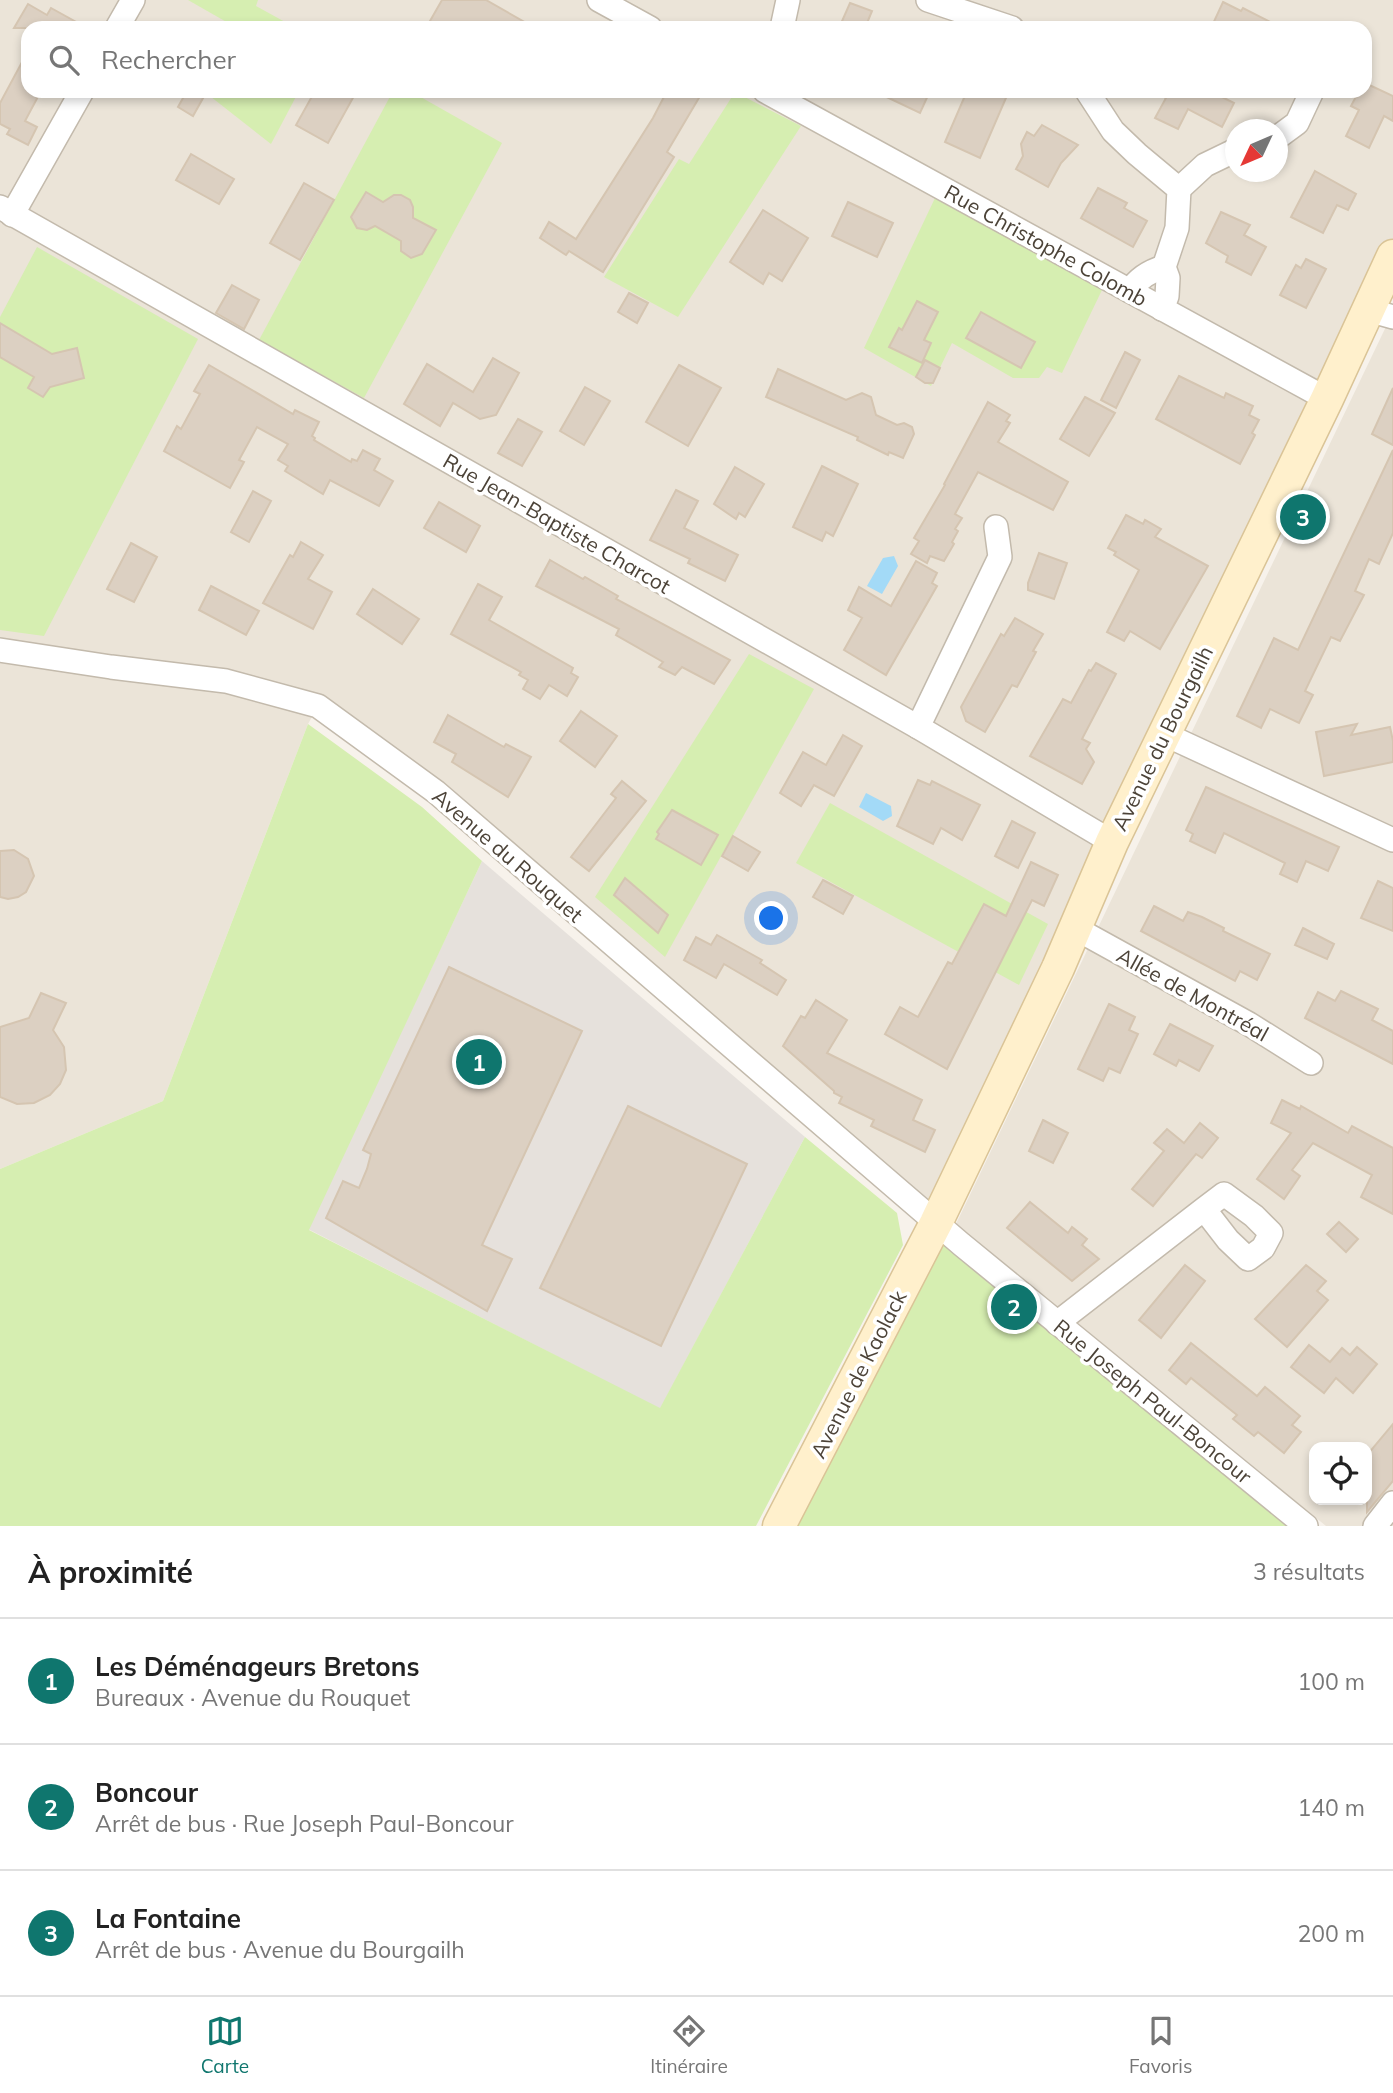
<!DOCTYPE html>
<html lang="fr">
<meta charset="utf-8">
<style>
:root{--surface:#fff;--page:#f6f6f6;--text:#222;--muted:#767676;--line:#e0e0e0;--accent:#0f766e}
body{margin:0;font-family:Mulish,sans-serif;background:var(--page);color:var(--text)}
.controls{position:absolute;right:21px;bottom:21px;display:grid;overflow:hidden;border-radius:14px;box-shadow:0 4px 10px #0003}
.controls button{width:63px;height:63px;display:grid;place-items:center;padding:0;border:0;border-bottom:2px solid var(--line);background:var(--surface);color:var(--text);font:35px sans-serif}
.compass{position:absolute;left:1225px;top:119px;width:63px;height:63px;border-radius:50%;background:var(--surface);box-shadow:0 4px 10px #0003;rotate:226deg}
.you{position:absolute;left:772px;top:919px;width:24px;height:24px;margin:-18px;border:5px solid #fff;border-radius:50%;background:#1a73e8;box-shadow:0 0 0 10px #1a73e833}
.badge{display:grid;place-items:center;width:46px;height:46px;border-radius:50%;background:var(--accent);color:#fff;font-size:23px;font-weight:700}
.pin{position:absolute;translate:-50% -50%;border:4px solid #fff;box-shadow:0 2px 7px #0006}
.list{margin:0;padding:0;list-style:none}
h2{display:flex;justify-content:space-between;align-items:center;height:91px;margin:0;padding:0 28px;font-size:30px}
h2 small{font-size:23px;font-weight:400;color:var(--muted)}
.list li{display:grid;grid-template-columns:46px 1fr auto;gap:21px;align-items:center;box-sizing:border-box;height:126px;padding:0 28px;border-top:2px solid var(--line)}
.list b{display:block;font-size:26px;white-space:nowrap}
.list p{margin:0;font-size:23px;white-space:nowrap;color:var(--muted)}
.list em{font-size:23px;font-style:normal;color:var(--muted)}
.icon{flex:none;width:38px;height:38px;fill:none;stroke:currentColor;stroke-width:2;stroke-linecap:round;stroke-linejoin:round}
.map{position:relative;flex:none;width:1393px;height:1526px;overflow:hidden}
.search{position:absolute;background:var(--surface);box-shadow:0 4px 10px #0003;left:21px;right:21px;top:21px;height:77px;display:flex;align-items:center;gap:18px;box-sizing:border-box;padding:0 24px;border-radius:21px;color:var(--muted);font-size:26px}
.sheet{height:469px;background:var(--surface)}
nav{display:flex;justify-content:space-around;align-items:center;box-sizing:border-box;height:98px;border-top:2px solid var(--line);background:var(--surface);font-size:19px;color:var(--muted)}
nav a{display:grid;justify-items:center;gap:4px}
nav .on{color:var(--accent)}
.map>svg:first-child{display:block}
</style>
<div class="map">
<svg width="1393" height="1526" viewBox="0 0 1393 1526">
<rect width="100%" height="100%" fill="#f7f2eb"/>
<g fill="#ebe4d8" fill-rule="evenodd">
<path d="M0,0H1393V256L936,1223L318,706L308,724L163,1101L0,1169ZM28,28H1365V91H28ZM1236,130H1278V172H1236Z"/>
<path d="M1393,312V1526H1326L956,1224ZM1314,1447H1367V1500H1314Z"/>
</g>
<path fill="#e6e1dc" d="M482,861L805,1137L660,1409L308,1229Z"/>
<g fill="#d6eeb1">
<path d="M188,0H258L256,6L296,28H237Z"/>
<path d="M207,91H299L271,144L206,93Z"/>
<path d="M393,91H410L502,143L364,398L259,340Z"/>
<path d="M735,92L801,126L678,317L604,277L679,159L689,164Z"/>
<path d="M935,198L1102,290L1062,373L1047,367L1039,378H1013L952,343L931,386L864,348Z"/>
<path d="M37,247L198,339L44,636L0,630V317Z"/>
<path d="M749,654L814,689L665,957L595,897Z"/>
<path d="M308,724L422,807L482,861L309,1230L660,1408L805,1137L897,1213L903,1245L756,1526H0V1169L163,1101Z"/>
<path d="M830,803L1048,924L1019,985L796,863Z"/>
<path d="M936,1223L1306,1526H779Z"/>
</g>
<g fill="#a3daf7">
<path d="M894,556L898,566L882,594L867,586L883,558Z"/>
<path d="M866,793L891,806L892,816L883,821L859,807Z"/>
</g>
<g fill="#dcd0c2" stroke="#d5c5b1" stroke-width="2">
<path d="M442,0H486L535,28H426Z"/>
<path d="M1223,2L1241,11L1243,8L1282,28H1211Z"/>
<path d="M850,3L872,11L865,28H839Z"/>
<path d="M28,4L47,15L51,8L87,28H14Z"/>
<path d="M28,51V91H41L25,121L37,127L28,145L7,134L10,129L0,124V103Z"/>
<path d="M1365,83L1393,96V121L1384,116L1369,148L1346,136L1359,110L1351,106L1359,91H1365Z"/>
<path d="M187,91H207L193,116L178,107Z"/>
<path d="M315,91H344L354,96L328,143L296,125Z"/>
<path d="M667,91H703L667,152L674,157L603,272L569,251L566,255L540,238L549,222L576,239L653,118Z"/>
<path d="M874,91H930L920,113Z"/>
<path d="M967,91H1009L980,158L945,142Z"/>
<path d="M1153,91H1210L1234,103L1222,127L1188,109L1178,129L1155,118L1166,98Z"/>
<path d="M1042,125L1078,145L1061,163L1048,187L1016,169L1023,156L1021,144L1027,132L1034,136Z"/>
<path d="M191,154L234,179L219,204L176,180Z"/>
<path d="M1315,171L1356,194L1348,210L1337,205L1323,233L1291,217Z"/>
<path d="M304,183L334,200L300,260L270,243Z"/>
<path d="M1098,188L1127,203L1124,208L1147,221L1133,247L1081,218Z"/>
<path d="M366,192L383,202L394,195H401L410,200L413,207V218L436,230L422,254L411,258L401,251V241L375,226L367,230L357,228L351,217Z"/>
<path d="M848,202L893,223L877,257L832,236Z"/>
<path d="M763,210L808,238L782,281L769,273L763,284L730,262Z"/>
<path d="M1221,212L1250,225L1244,235L1266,247L1251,275L1226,262L1228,256L1206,243Z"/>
<path d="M1306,259L1326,269L1306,308L1280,295L1296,265L1301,268Z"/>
<path d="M232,285L259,300L244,329L216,313Z"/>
<path d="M629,293L648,303L637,323L618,312Z"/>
<path d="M917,301L938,312L924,340L931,343L922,363L889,347L899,328L902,330Z"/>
<path d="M981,312L1035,342L1021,368L966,338Z"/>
<path d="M0,323L52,354L77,348L84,378L50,387L43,397L28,388L34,377L0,357Z"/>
<path d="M1125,352L1140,360L1116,408L1101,400Z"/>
<path d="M493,358L519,373L496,415L480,419L453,403L440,426L404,404L427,364L473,392Z"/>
<path d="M925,360L940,368L933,383H925L916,377Z"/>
<path d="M209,365L293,414L295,410L319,422L312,436L315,438L314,440L351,462L352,459L357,461L363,450L380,459L374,470L393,481L379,506L330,480L323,494L285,471L288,466L278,460L288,444L257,427L239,460L244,462L230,488L164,451L177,426L181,429L200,394L194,391Z"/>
<path d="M679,365L721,388L688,446L646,422Z"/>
<path d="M778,369L846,400L862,393L871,397L876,415L897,425L904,423L912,427L914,434L903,458L889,452L888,455L857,440L858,437L766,397Z"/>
<path d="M1179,376L1224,398L1226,393L1253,406L1249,415L1259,420L1252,433L1255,435L1240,464L1156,419Z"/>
<path d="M585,387L610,401L584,445L560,431Z"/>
<path d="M1393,388V445L1372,434Z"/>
<path d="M1085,397L1115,413L1089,456L1060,439Z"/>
<path d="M988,402L1010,415L1006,421L1010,423L998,442L1068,482L1053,510L978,472L955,514L962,518L955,529L958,531L952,542L954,544L944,561L930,556L927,563L911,554L919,541L914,538L945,485L944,484Z"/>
<path d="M518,419L542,432L522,466L498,453Z"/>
<path d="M1393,450V533L1379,564L1369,559L1355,591L1364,595L1340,641L1331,637L1305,691L1313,695L1299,723L1270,709L1261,728L1237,716L1274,638L1298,650Z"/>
<path d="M822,466L858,484L833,536L826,532L822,541L793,527Z"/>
<path d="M735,467L764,484L745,517L739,513L736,519L714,504Z"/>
<path d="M676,490L698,501L684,528L738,555L725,581L688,563L690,559L650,540Z"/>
<path d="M253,491L271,501L249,542L231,532Z"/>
<path d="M439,502L480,526L466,552L424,528Z"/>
<path d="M1126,515L1143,524L1145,520L1161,529L1155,537L1208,566L1160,649L1130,631L1124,641L1107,632L1139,570L1114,555L1116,552L1108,548Z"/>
<path d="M301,542L323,555L308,579L332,592L313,629L263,603L290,555L293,557Z"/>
<path d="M131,543L157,557L134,602L107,589Z"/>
<path d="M1039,553L1067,563L1054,599L1028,590V583Z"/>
<path d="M550,560L583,579L585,577L618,596L616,599L730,660L714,684L682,667L675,675L659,667L663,662L616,635L619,629L536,586Z"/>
<path d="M916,561L937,573L932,583L937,586L886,675L844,650L862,618L848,610L859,587L891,606Z"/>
<path d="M478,584L502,597L489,620L573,668L571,673L578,677L567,696L549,685L540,699L523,689L528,680L519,675L521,672L451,634Z"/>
<path d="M211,586L259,611L246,635L199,610Z"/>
<path d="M373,589L419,619L402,644L357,614Z"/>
<path d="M1015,618L1043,634L1033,651L1036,652L1017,687L1012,685L985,732L966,721L961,707L1001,634L1004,636Z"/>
<path d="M1096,663L1116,674L1082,739L1090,743L1086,749L1094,762L1082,784L1030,756L1063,699L1071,703L1089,670L1091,671Z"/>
<path d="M581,711L617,736L595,767L560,741Z"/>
<path d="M448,715L504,747L506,744L531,757L508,797L452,762L456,754L434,742Z"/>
<path d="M1357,724L1351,735L1390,727L1393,741V762L1324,776L1316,732Z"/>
<path d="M843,735L862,746L834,796L814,785L801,806L780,793L803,752L826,765Z"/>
<path d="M918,780L930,785L932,781L980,805L962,840L941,828L933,844L897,826Z"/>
<path d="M622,781L646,801L589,871L571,857L616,798L611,794Z"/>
<path d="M1206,787L1339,847L1328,871L1306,861L1297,882L1280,874L1285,863L1224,833L1215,853L1190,841L1193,834L1186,830Z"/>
<path d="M672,810L718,835L701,865L656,839L659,834L657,832Z"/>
<path d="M1012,821L1035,833L1018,868L995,856Z"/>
<path d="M733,836L760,852L748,871L722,856Z"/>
<path d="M14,850L28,859L34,876L26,892L18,897L8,899L0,897V851Z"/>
<path d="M1031,862L1058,875L1044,906L1032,900L947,1069L885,1034L900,1007L918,1017L948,962L952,964L984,904L1006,916Z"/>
<path d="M625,878L668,915L658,933L614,895Z"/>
<path d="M823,880L853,896L843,914L813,897Z"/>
<path d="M1378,881L1393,888V931L1361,918Z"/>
<path d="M1154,906L1183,921L1188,912L1202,917L1224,928L1223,931L1270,954L1257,980L1240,971L1235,981L1141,931Z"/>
<path d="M1303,928L1334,944L1327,959L1295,945Z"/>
<path d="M717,935L762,960L760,963L786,980L777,995L724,964L716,978L684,960L696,937L711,945Z"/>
<path d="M449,967L582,1031L482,1245L512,1259L487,1311L326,1218L343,1181L359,1188L367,1169L371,1154L363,1150Z"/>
<path d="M1341,991L1378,1009L1372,1020L1393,1031V1064L1305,1018L1318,992L1335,1001Z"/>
<path d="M41,993L66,1003L53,1030L64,1047L66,1070L60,1084L50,1095L34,1103L17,1104L0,1097V1027L29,1018Z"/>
<path d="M816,1000L847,1020L827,1053L922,1100L913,1120L935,1130L925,1152L871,1126L874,1120L839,1103L842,1097L834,1093V1091L783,1046L801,1016L805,1018Z"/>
<path d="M1109,1004L1135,1017L1129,1030L1138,1034L1120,1073L1109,1068L1103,1081L1078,1069Z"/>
<path d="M1170,1024L1213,1046L1199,1071L1179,1060L1176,1066L1154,1054Z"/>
<path d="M1282,1100L1300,1109L1301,1106L1348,1133L1352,1126L1393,1148V1214L1361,1197L1372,1175L1313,1143L1292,1170L1300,1176L1284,1199L1257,1179L1291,1133L1271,1123Z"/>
<path d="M628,1106L747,1164L661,1346L540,1288Z"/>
<path d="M1043,1120L1068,1133L1053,1163L1029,1151Z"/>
<path d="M1200,1123L1218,1138L1202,1158L1196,1154L1153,1206L1132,1189L1164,1151L1154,1143L1167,1129L1184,1143Z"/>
<path d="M1030,1202L1068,1233L1072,1227L1087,1239L1082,1245L1099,1259L1072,1281L1007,1228Z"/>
<path d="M1339,1222L1358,1239L1346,1252L1327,1234Z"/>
<path d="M1185,1265L1205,1281L1161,1338L1139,1320Z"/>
<path d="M1306,1265L1326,1281L1317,1291L1328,1300L1287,1347L1255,1319Z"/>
<path d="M1191,1343L1257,1396L1265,1387L1300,1416L1292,1425L1301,1432L1284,1453L1258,1432L1254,1436L1233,1419L1237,1415L1191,1378L1186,1384L1169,1370Z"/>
<path d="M1309,1345L1330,1362L1342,1348L1350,1355L1357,1347L1377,1364L1353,1393L1336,1378L1324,1393L1291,1367Z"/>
<path d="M1393,1424V1481L1367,1512V1455Z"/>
</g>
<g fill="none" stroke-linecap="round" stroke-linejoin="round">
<g stroke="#c3baac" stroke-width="26">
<g id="minor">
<path d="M599,0L650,28"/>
<path d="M928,0L1012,28"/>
<path d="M117,28L133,0"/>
<path d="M782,28L788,0"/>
<path d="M765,91L1327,399"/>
<path d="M1087,91L1113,131L1137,154L1179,189L1177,228L1164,267L1168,278L1167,296L1162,309"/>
<path d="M1278,137L1297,123L1312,91"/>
<path d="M1179,189L1205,165L1236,150"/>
<path d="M0,207L918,727L1112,842"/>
<path d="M12,215L82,91"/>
<path d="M1130,291C1138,278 1150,271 1164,267"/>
<path d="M1368,310L1393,317"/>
<path d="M0,650L111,667L226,681L318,706L436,792L961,1244L1306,1526"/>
<path d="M918,727L1000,557L996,527"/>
<path d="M1164,734L1393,840"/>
<path d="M1073,927L1249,1024L1311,1063"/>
<path d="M1057,1323L1204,1209L1224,1194L1254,1216L1271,1233L1263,1248L1248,1259L1228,1240L1204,1209"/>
<path d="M1375,1526L1393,1503"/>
</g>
</g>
<g stroke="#dac497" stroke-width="35">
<path id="secondary" d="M779,1526L936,1223L1058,968L1112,842L1327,399L1393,256"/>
</g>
<use href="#minor" stroke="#fff" stroke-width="23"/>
<use href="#secondary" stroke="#fff0cc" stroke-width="32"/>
</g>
<g text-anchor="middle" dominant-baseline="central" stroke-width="7" stroke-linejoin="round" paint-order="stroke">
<g font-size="21" fill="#4c4338" stroke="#fff">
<text transform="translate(1046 245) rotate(29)">Rue Christophe Colomb</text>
<text transform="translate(557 523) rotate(30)">Rue Jean-Baptiste Charcot</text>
<text transform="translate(1162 738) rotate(-64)">Avenue du Bourgailh</text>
<text transform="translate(508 855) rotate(41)">Avenue du Rouquet</text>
<text transform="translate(1193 994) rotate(29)">Allée de Montréal</text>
<text transform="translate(858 1374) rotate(-63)">Avenue de Kaolack</text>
<text transform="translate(1153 1401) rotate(39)">Rue Joseph Paul-Boncour</text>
</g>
</g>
</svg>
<div class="controls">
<button><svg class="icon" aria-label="locate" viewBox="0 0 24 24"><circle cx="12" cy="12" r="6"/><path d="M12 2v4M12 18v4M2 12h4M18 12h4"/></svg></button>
</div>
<svg class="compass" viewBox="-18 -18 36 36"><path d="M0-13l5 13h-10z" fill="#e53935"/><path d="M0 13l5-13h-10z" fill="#767676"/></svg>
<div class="you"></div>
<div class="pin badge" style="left:479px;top:1062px">1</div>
<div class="pin badge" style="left:1014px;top:1307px">2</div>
<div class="pin badge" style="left:1303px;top:517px">3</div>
<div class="search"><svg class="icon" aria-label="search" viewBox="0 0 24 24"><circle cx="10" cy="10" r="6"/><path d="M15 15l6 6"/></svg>Rechercher</div>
</div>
<section class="sheet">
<h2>À proximité<small>3 résultats</small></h2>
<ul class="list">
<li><span class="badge">1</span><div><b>Les Déménageurs Bretons</b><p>Bureaux · Avenue du Rouquet</p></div><em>100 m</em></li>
<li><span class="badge">2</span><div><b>Boncour</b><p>Arrêt de bus · Rue Joseph Paul-Boncour</p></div><em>140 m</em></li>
<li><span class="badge">3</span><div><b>La Fontaine</b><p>Arrêt de bus · Avenue du Bourgailh</p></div><em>200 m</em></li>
</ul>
</section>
<nav>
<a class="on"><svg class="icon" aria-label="map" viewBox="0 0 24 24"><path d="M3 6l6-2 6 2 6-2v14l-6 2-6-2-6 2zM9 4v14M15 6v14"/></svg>Carte</a>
<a><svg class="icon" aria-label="directions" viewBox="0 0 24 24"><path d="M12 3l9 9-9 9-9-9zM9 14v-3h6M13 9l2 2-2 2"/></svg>Itinéraire</a>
<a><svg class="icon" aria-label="saved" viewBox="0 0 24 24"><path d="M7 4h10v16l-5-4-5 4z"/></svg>Favoris</a>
</nav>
